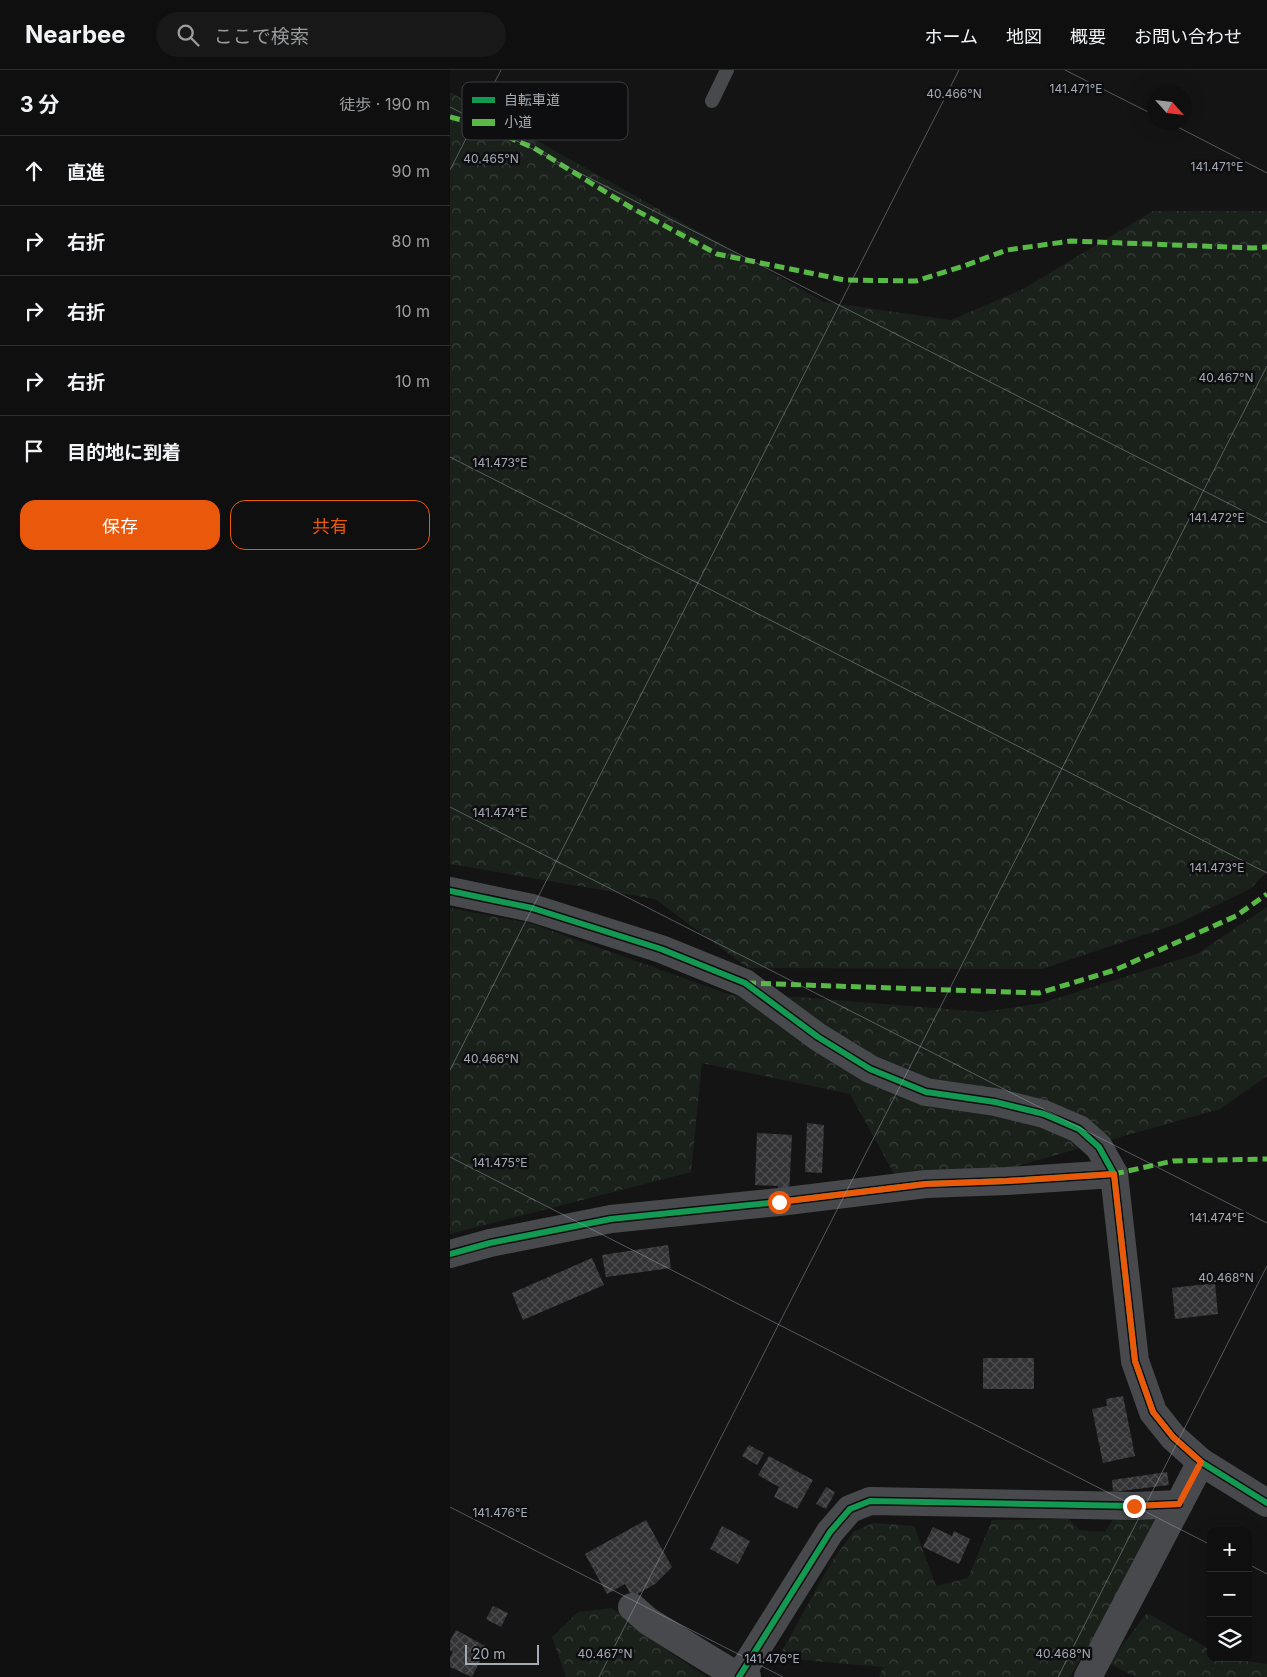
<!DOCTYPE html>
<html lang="ja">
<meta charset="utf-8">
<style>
:root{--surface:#0f0f0f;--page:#181818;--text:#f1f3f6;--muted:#9b9c9e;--line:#2f2f2f;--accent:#ea580c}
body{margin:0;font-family:Inter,"Noto Sans JP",sans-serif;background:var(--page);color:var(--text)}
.controls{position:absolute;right:15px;bottom:15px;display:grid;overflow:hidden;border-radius:10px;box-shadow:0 5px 20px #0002}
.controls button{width:45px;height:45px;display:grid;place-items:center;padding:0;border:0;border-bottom:1px solid var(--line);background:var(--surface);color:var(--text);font:25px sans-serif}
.compass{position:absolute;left:697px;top:15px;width:45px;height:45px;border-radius:50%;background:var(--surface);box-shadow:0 5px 20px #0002;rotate:117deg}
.scale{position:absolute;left:15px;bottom:12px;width:74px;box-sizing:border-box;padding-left:5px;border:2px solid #a5abb5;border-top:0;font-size:14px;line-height:18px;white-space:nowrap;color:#a5abb5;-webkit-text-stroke:4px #0e0e10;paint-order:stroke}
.stop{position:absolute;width:15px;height:15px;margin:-11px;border:4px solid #ea580c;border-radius:50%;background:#fff}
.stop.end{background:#ea580c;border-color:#fff;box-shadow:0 1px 5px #0008}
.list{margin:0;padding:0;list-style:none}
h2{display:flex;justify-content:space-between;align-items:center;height:65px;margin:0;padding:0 20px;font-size:21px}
h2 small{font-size:16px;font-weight:400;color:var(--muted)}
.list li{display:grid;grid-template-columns:32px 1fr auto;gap:15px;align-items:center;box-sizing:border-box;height:70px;padding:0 20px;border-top:1px solid var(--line)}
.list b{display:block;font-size:19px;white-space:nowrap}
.list em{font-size:16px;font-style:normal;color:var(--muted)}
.actions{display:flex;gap:10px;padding:15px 20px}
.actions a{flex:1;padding:11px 0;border:1px solid var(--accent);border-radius:15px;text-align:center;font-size:18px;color:var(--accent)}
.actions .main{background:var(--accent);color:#fff}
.icon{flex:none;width:28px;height:28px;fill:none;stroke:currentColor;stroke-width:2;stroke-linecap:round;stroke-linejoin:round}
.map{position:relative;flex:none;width:817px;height:1607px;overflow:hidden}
header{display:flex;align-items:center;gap:30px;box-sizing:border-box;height:70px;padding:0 25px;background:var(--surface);border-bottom:1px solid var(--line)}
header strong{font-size:24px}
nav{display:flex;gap:28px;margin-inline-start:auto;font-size:18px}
.search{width:350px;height:45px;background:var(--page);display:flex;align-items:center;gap:12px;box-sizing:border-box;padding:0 18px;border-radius:28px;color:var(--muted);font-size:19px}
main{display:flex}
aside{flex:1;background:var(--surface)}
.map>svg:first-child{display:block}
</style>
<header>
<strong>Nearbee</strong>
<div class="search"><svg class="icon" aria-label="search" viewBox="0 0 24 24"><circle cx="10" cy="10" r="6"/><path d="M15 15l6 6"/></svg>ここで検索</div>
<nav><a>ホーム</a><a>地図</a><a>概要</a><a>お問い合わせ</a></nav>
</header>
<main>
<aside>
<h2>3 分<small>徒歩 · 190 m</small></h2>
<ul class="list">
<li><svg class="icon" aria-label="ahead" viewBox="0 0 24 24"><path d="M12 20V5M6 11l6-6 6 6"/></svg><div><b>直進</b></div><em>90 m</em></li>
<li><svg class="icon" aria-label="right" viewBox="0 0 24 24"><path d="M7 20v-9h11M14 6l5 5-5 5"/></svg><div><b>右折</b></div><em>80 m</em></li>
<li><svg class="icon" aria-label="right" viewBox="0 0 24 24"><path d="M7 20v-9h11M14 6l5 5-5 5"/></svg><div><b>右折</b></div><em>10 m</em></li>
<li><svg class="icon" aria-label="right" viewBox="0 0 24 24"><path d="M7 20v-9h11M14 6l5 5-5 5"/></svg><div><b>右折</b></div><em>10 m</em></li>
<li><svg class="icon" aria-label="arrive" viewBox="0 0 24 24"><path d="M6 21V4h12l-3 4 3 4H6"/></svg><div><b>目的地に到着</b></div></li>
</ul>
<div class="actions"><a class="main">保存</a><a>共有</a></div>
</aside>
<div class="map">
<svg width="817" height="1607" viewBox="0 0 817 1607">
<defs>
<pattern id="forest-crowns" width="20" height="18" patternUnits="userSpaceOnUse" patternTransform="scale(1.25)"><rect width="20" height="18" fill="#1a211b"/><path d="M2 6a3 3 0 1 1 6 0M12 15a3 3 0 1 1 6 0" fill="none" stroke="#383f3a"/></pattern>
<pattern id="building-cross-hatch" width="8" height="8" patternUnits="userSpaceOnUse" patternTransform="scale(1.25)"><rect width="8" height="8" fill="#333335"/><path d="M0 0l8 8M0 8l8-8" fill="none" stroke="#4e4e50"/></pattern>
</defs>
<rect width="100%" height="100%" fill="#141414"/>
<g fill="url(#forest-crowns)">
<path d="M0,22L374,232L501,250L573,219L703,141H817V802L800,819L727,854L592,899L298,898L205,829L0,794Z"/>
<path d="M817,837V1006L770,1039L457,1127L400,1024L252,993L241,1102L0,1164V838L83,854L281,925L348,927L533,942L592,933L747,884Z"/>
<path d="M668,1442L704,1444L707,1457L620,1607H429L433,1597L328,1588L382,1491L404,1461L424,1453L464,1456L486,1516L518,1508L542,1450L619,1449L629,1460L655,1462Z"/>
<path d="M162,1538L180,1555L256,1607H116L102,1567L128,1542Z"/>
<path d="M697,1543L761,1580V1588H776L817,1594V1607H685L659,1593Z"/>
</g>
<g fill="url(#building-cross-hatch)">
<path d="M357,1053L374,1055L372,1103L355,1102Z"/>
<path d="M307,1063L342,1065L339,1123L328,1122V1116L305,1115Z"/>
<path d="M218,1175L221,1198L156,1207L152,1185Z"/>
<path d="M142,1188L154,1215L73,1250L62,1223Z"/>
<path d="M765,1213L768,1244L725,1249L722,1218Z"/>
<rect x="533" y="1288" width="51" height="31"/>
<path d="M673,1326L685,1386L653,1393L642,1339L657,1336L656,1329Z"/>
<path d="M299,1375L314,1383L307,1395L292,1386Z"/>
<path d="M319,1386L363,1410L347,1439L324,1427L329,1417L308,1405Z"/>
<path d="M717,1402L719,1415L663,1422L662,1410Z"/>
<path d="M376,1417L385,1422L376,1439L366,1434Z"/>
<path d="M196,1450L222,1497L205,1514L182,1527L175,1514L157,1524L135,1484Z"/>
<path d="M272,1456L300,1471L288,1494L260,1479Z"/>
<path d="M483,1457L502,1466L504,1461L520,1469L509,1494L473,1477Z"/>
<path d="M43,1536L58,1543L51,1557L36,1549Z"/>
<path d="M6,1560L37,1577L22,1607L0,1597V1587L3,1582L0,1580V1571Z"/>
</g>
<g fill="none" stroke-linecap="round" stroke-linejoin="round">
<path stroke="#48494d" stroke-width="14" d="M262,31L277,0"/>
<g stroke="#48494d" stroke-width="28">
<path d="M0,821L82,838L211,879L295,913L368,967L420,999L476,1022L545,1032L594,1044L629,1059L649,1077L664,1104L685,1291L703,1342L723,1367L751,1392L817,1433"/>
<path d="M0,1184L40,1173L161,1149L329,1132L476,1114L557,1111L664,1104"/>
<path d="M182,1537L198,1551L251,1584L289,1607H297"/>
<path d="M289,1607L380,1462L400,1439L420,1431L684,1436L729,1434"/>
<path d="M638,1607L751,1392"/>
</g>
<g stroke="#58b947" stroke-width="5" stroke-dasharray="10 5" stroke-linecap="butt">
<path d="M0,47L27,54L84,78L180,137L267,184L394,210L466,211L514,196L557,180L621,171L803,178L817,177"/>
<path d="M296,913L589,923L665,900L786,846L817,824"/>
<path d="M664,1104L723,1091L817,1089"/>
</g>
<g stroke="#0e0e10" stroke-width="9">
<g id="cycleway">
<path d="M0,821L82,838L211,879L295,913L368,967L420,999L476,1022L545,1032L594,1044L629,1059L649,1077L664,1104L685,1291L703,1342L723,1367L751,1392L817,1433"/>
<path d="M0,1184L40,1173L161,1149L329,1132L476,1114L557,1111L664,1104"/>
<path d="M289,1607L380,1462L400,1439L420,1431L684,1436L729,1434"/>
</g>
</g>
<use href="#cycleway" stroke="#139951" stroke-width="6"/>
</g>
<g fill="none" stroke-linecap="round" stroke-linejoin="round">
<path stroke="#ea580c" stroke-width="6" d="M329,1132L476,1114L557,1111L664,1104L685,1291L703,1342L723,1367L751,1392L729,1434L684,1436"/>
</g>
<path fill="none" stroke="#a5abb5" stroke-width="1" stroke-opacity="0.45" d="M615,0L704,45M0,37L817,453M718,52L817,103M0,100L51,0M0,387L817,803M0,737L817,1153M0,1000L509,0M0,1087L761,1475M0,1437L333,1607M798,1494L817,1504M149,1607L817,296M608,1607L817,1196"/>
<rect x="12" y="12" width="166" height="58" rx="8" fill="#0e0e10" stroke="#3b3d42" stroke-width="1"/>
<rect x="22" y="27" width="23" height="6" fill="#139951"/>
<rect x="22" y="49" width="23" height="7" fill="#58b947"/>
<g font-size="14" fill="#a5abb5">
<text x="54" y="35">自転車道</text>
<text x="54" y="57">小道</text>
</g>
<g font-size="12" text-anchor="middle" fill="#a5abb5" stroke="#0e0e10" stroke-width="5" stroke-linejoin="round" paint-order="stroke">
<text x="626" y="23">141.471°E</text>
<text x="504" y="28">40.466°N</text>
<text x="41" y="93">40.465°N</text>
<text x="767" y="101">141.471°E</text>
<text x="776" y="312">40.467°N</text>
<text x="50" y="397">141.473°E</text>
<text x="767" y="452">141.472°E</text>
<text x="50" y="747">141.474°E</text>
<text x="767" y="802">141.473°E</text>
<text x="41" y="993">40.466°N</text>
<text x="50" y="1097">141.475°E</text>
<text x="767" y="1152">141.474°E</text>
<text x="776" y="1212">40.468°N</text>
<text x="50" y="1447">141.476°E</text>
<text x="155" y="1588">40.467°N</text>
<text x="613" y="1588">40.468°N</text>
<text x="322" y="1593">141.476°E</text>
</g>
</svg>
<div class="controls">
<button>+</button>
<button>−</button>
<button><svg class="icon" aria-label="layers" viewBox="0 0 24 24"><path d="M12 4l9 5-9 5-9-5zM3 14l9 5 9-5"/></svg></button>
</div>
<svg class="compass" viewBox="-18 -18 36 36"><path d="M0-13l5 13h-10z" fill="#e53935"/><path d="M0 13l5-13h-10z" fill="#9b9c9e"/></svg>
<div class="scale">20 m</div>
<div class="stop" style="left:329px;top:1132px"></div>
<div class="stop end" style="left:684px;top:1436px"></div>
</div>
</main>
